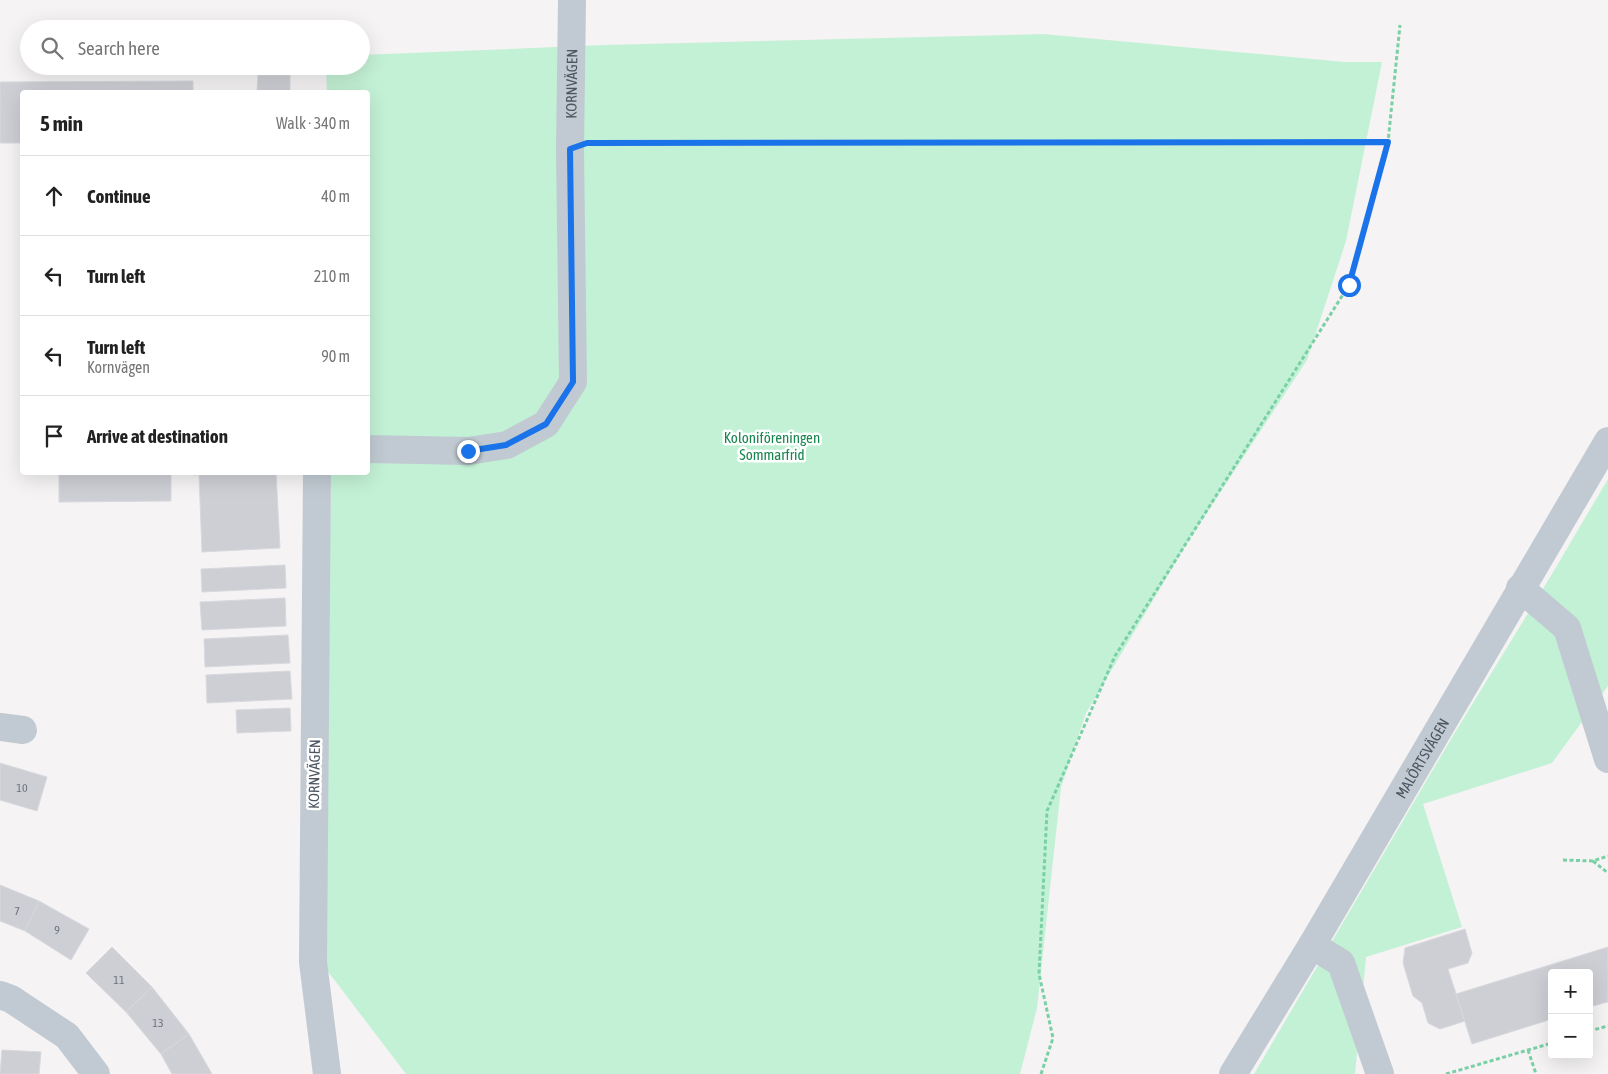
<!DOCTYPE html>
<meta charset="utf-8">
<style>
:root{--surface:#fff;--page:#f6f6f6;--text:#222;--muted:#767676;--line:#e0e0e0}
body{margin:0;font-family:"Asap Condensed",sans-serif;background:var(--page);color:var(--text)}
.controls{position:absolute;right:15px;bottom:15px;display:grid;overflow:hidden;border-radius:5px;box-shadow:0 5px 20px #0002}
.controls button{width:45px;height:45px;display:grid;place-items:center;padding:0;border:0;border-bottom:1px solid var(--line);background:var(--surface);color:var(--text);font:25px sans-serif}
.stop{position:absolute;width:15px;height:15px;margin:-11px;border:4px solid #1a73e8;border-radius:50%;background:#fff}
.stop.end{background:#1a73e8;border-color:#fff;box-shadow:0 1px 5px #0008}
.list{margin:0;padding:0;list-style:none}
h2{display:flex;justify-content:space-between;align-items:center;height:65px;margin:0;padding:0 20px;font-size:21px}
h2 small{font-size:16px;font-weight:400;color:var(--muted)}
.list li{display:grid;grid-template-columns:32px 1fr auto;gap:15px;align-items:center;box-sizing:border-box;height:80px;padding:0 20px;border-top:1px solid var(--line)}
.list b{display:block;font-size:19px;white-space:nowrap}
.list p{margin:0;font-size:16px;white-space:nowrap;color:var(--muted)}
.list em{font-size:16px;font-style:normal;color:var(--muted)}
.icon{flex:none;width:28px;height:28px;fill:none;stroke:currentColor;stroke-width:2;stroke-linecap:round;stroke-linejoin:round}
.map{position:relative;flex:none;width:1608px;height:1074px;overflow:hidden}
.search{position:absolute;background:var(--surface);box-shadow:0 5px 20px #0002;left:20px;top:20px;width:350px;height:55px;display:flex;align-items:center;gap:12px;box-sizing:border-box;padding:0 18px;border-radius:28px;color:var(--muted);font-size:19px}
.panel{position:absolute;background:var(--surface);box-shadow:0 5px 20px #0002;left:20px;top:90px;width:350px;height:385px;border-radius:5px}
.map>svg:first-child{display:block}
</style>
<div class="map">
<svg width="1608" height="1074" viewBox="0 0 1608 1074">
<rect width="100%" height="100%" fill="#f5f3f3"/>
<g fill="#c3f1d5">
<path d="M1043,34L1344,62H1382L1346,241L1307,360L1187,543L1086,713L1061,787L1037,1008L1020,1074H406L323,965L331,473L368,472V92H327L326,66H361V55L605,45Z"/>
<path d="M1608,479V686L1552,763L1423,804L1462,927L1366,957L1355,1074H1254L1451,739L1552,574Z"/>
</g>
<g fill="#cdcfd5" stroke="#d7d9de">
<path d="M258,75H290V92H257Z"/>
<path d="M193,81V92H22V143H0V82Z"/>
<path d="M59,472H171V501L59,502Z"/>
<path d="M192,472H245L193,475Z"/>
<path d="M245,472H276L280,548L202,552L199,475Z"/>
<path d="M285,565L286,588L202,592L201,569Z"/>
<path d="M285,598L286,626L202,630L200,602Z"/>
<path d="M288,635L290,663L205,667L204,639Z"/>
<path d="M290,671L292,699L207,703L206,675Z"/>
<path d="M290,708L291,731L237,733L236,710Z"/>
<path d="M0,763L47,777L37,811L0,800Z"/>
<path d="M0,885L39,901L25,931L0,921Z"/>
<path d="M39,901L89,929L71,960L25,931Z"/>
<path d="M1465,929L1472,953L1468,963L1448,969L1465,1021L1440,1029L1428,1023L1422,1003L1413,996L1403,963L1405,948Z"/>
<path d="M112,947L152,987L126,1012L86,973Z"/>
<path d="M1608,947V1002L1589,1007V973H1552V1019L1472,1044L1456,994Z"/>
<path d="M152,987L189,1034L161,1054L126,1012Z"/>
<path d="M189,1034L212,1074H172L161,1054Z"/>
<path d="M2,1050L41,1052L39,1074H0Z"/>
</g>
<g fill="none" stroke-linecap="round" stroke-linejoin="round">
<g stroke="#7ad0a6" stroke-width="3" stroke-dasharray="4 2.5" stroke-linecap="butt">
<path d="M596,143L1388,142"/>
<path d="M1563,860L1593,861L1608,856"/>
<path d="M1593,861L1608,873"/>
<path d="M1589,1031L1608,1026"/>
<path d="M1528,1050L1536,1074"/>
<path d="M1041,1074L1053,1038L1039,974L1047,811L1115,656L1349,285L1388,142L1400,25"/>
<path d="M1446,1074L1552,1043"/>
</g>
<g stroke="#c1cad2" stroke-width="28">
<path id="s1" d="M368,449L468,451L507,445L546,424L573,382L570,149L572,0"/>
<path d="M317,472L313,962L327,1074"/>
<path d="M1520,588L1567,628L1608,759"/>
<path d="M0,727L23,730"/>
<path d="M1312,945L1341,963L1380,1074"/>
<path d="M0,995L11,999L67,1036L96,1074"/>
<path id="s2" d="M1233,1074L1312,945L1608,441"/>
</g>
</g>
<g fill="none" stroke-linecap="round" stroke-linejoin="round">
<path stroke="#1a73e8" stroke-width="6" d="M468,451L506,445L546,424L573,382L570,149L587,143L1388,142L1349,285"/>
</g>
<g text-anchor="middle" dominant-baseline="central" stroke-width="5" stroke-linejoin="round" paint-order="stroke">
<g font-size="12" fill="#6b747e">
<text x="22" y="788">10</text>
<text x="17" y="911">7</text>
<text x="57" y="930">9</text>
<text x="119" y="980">11</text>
<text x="158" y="1023">13</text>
</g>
<g font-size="15" fill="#4a5661" stroke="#fff">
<text stroke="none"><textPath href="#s1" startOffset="532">KORNVÄGEN</textPath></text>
<text stroke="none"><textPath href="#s2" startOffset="368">MALÖRTSVÄGEN</textPath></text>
<text transform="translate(314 774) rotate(-89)">KORNVÄGEN</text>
</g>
<g font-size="15" fill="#17864f" stroke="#fff">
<text x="772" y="437">Koloniföreningen<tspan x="772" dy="17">Sommarfrid</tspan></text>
</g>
</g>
</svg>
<div class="controls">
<button>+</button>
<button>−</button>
</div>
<div class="stop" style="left:1349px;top:285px"></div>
<div class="stop end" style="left:468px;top:451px"></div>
<div class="search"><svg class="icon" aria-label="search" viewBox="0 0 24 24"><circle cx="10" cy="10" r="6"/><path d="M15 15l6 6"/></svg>Search here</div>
<section class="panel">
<h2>5 min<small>Walk · 340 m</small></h2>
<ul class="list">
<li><svg class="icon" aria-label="ahead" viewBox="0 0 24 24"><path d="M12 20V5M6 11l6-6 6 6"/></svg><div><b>Continue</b></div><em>40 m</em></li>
<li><svg class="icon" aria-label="left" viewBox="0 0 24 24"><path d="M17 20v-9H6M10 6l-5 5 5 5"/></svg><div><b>Turn left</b></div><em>210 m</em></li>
<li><svg class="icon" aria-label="left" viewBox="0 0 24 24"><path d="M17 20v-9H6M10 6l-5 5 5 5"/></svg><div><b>Turn left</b><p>Kornvägen</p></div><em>90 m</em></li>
<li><svg class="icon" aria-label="arrive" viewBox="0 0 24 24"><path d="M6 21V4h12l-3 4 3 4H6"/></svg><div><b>Arrive at destination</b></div></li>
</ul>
</section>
</div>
